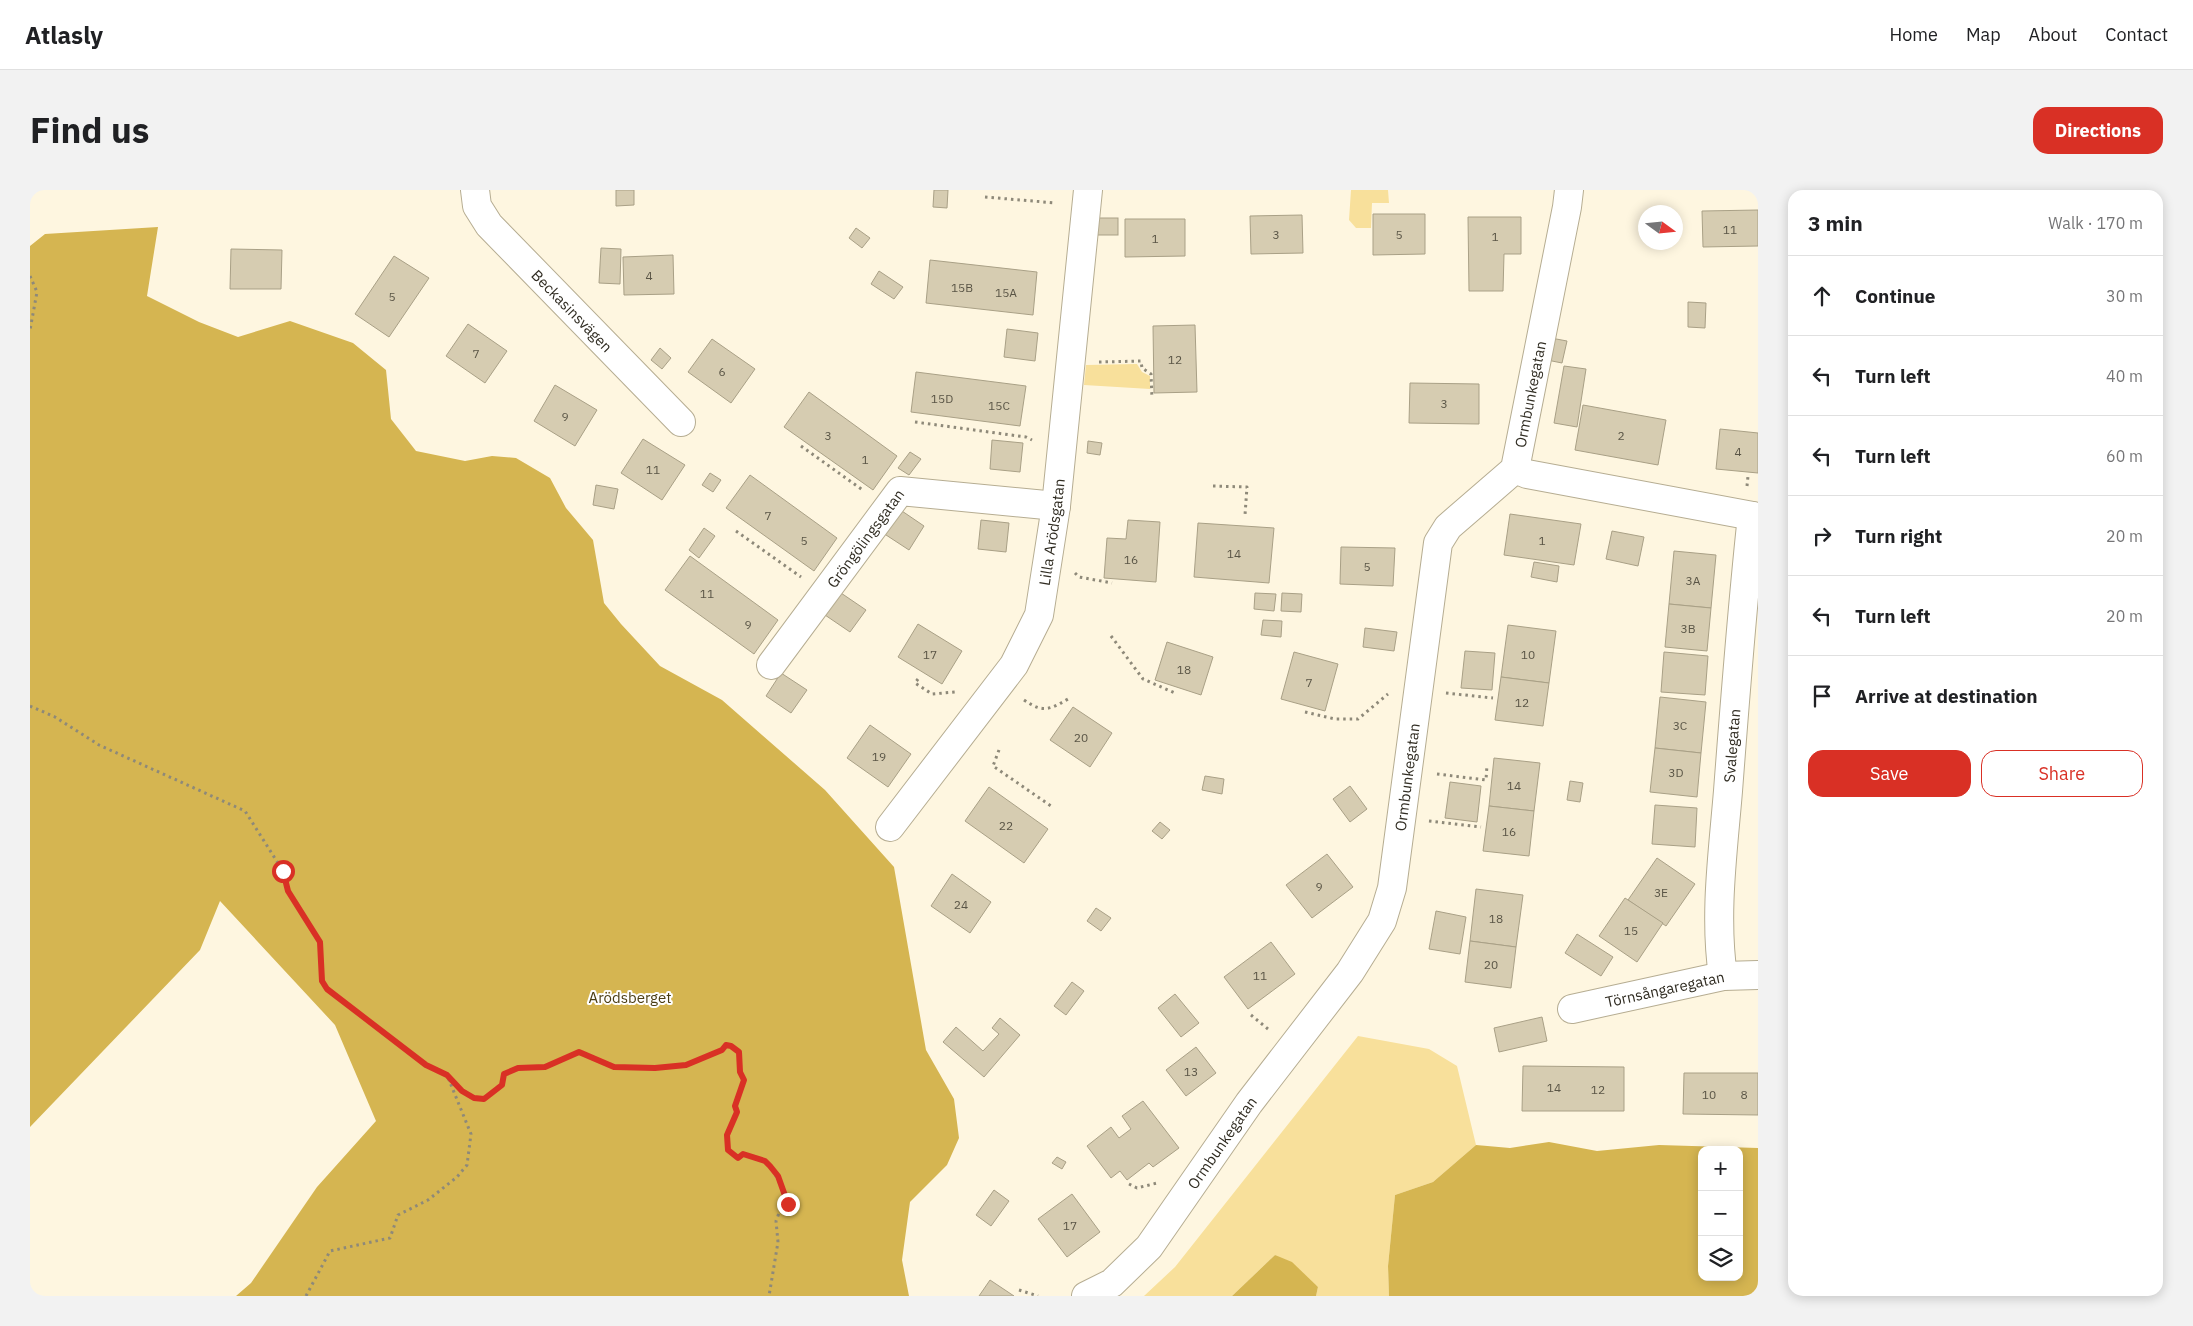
<!DOCTYPE html>
<meta charset="utf-8">
<style>
:root{--surface:#fff;--page:#f2f2f2;--text:#202124;--muted:#757577;--line:#e0e0e0;--accent:#d93025}
body{margin:0;font-family:"IBM Plex Sans",sans-serif;background:var(--page);color:var(--text)}
.controls{position:absolute;right:15px;bottom:15px;display:grid;overflow:hidden;border-radius:10px;box-shadow:0 2px 12px #0003}
.controls button{width:45px;height:45px;display:grid;place-items:center;padding:0;border:0;border-bottom:1px solid var(--line);background:var(--surface);color:var(--text);font:25px sans-serif}
.compass{position:absolute;left:1608px;top:15px;width:45px;height:45px;border-radius:50%;background:var(--surface);box-shadow:0 2px 12px #0003;rotate:105deg}
.stop{position:absolute;width:15px;height:15px;margin:-11px;border:4px solid #d93025;border-radius:50%;background:#fff}
.stop.end{background:#d93025;border-color:#fff;box-shadow:0 1px 5px #0008}
.list{margin:0;padding:0;list-style:none}
h2{display:flex;justify-content:space-between;align-items:center;height:65px;margin:0;padding:0 20px;font-size:21px}
h2 small{font-size:16px;font-weight:400;color:var(--muted)}
.list li{display:grid;grid-template-columns:32px 1fr auto;gap:15px;align-items:center;box-sizing:border-box;height:80px;padding:0 20px;border-top:1px solid var(--line)}
.list b{display:block;font-size:19px;white-space:nowrap}
.list em{font-size:16px;font-style:normal;color:var(--muted)}
.actions{display:flex;gap:10px;padding:15px 20px}
.actions a{flex:1;padding:11px 0;border:1px solid var(--accent);border-radius:15px;text-align:center;font-size:18px;color:var(--accent)}
.actions .main{background:var(--accent);color:#fff}
.icon{flex:none;width:28px;height:28px;fill:none;stroke:currentColor;stroke-width:2;stroke-linecap:round;stroke-linejoin:round}
.map{position:relative;flex:none;width:1728px;height:1106px;overflow:hidden;border-radius:15px}
header{display:flex;align-items:center;gap:30px;box-sizing:border-box;height:70px;padding:0 25px;background:var(--surface);border-bottom:1px solid var(--line)}
header strong{font-size:24px}
nav{display:flex;gap:28px;margin-inline-start:auto;font-size:18px}
.intro{display:flex;align-items:center;justify-content:space-between;box-sizing:border-box;height:120px;padding:0 30px}
h1{margin:0;font-size:35px}
.button{padding:12px 22px;border-radius:15px;background:var(--accent);color:#fff;font-size:18px;font-weight:700}
main{display:flex;gap:30px;padding:0 30px}
aside{flex:1;background:var(--surface);border-radius:15px;box-shadow:0 2px 12px #0003}
.map>svg:first-child{display:block}
</style>
<header>
<strong>Atlasly</strong>
<nav><a>Home</a><a>Map</a><a>About</a><a>Contact</a></nav>
</header>
<div class="intro"><h1>Find us</h1><a class="button">Directions</a></div>
<main>
<div class="map">
<svg width="1728" height="1106" viewBox="0 0 1728 1106">
<rect width="100%" height="100%" fill="#fef6e0"/>
<g fill="#f8e09b">
<path d="M1321,0H1358L1359,13H1342L1341,38H1326L1319,30Z"/>
<path d="M1107,174L1112,182L1120,186V199L1054,195L1056,175Z"/>
<path d="M1328,846L1399,859L1427,876L1446,955L1403,992L1365,1005L1358,1076L1359,1106H1286L1288,1097L1245,1065L1202,1106H1114L1145,1077Z"/>
</g>
<g fill="#d5b551" fill-rule="evenodd">
<path d="M128,37L117,106L169,132L208,147L260,131L323,153L356,180L361,229L386,261L435,271L462,266L486,268L520,288L536,318L563,350L574,413L591,434L630,476L692,510L795,600L864,677L896,860L924,909L929,948L917,975L880,1012L872,1070L879,1106H206L221,1093L287,997L346,931L305,835L190,711L170,760L0,937V56L15,44Z"/>
<path d="M1519,952L1567,961L1629,955L1728,958V1106H1359L1358,1076L1365,1005L1403,992L1446,955L1480,958ZM1672,960H1709V1087H1672Z"/>
<path d="M1245,1065L1262,1072L1288,1097L1286,1106H1202Z"/>
</g>
<g fill="#d6ccb1" stroke="#a9a086">
<path d="M586,0H604V15L586,16Z"/>
<path d="M904,0H918L917,18L903,17Z"/>
<path d="M1728,20V56L1673,57L1672,21Z"/>
<path d="M1343,24H1395V64L1343,65Z"/>
<path d="M1272,25L1273,63L1221,64L1220,26Z"/>
<path d="M1438,27H1491V64H1474L1473,101H1439Z"/>
<rect x="1063" y="28" width="25" height="17"/>
<path d="M1095,29H1155V66L1095,67Z"/>
<path d="M826,38L840,48L832,58L819,48Z"/>
<path d="M571,58L591,59L590,94L569,93Z"/>
<path d="M201,59L252,60L251,99H200Z"/>
<path d="M643,65L644,104L594,105L593,67Z"/>
<path d="M364,66L399,88L359,147L325,124Z"/>
<path d="M900,70L1007,82L1003,125L896,113Z"/>
<path d="M849,81L873,97L864,109L841,94Z"/>
<path d="M1658,112L1676,113L1675,138L1658,137Z"/>
<path d="M438,134L477,161L455,193L416,166Z"/>
<path d="M1165,135L1167,202L1124,203L1123,136Z"/>
<path d="M977,139L1008,143L1005,171L974,167Z"/>
<path d="M1521,148L1537,151L1532,173L1517,170Z"/>
<path d="M682,149L725,179L701,213L658,182Z"/>
<path d="M630,158L641,168L632,179L621,170Z"/>
<path d="M1534,176L1556,179L1547,237L1524,233Z"/>
<path d="M886,182L996,196L990,236L881,222Z"/>
<path d="M1380,193L1449,194V234L1379,233Z"/>
<path d="M525,195L567,220L545,256L504,231Z"/>
<path d="M779,202L867,266L843,300L754,237Z"/>
<path d="M1553,215L1636,230L1628,275L1545,260Z"/>
<path d="M1690,239L1728,243V283L1686,279Z"/>
<path d="M613,249L655,275L632,310L591,283Z"/>
<path d="M962,250L993,253L990,282L960,279Z"/>
<path d="M1058,251L1072,253L1070,265L1057,263Z"/>
<path d="M880,262L891,269L879,285L868,278Z"/>
<path d="M680,283L691,290L683,302L672,295Z"/>
<path d="M720,285L807,348L784,381L696,318Z"/>
<path d="M566,295L588,299L584,319L563,315Z"/>
<path d="M869,319L894,336L879,360L853,343Z"/>
<path d="M1480,324L1551,334L1544,375L1474,365Z"/>
<path d="M951,330L979,333L976,362L948,359Z"/>
<path d="M1098,330L1130,332L1126,392L1074,388L1077,348L1096,349Z"/>
<path d="M1168,333L1244,338L1239,393L1164,387Z"/>
<path d="M674,338L685,346L669,368L659,360Z"/>
<path d="M1582,341L1614,347L1608,376L1576,369Z"/>
<path d="M1311,357L1365,358L1363,396L1310,394Z"/>
<path d="M1644,361L1686,365L1681,418L1639,414Z"/>
<path d="M660,366L748,430L724,464L635,400Z"/>
<path d="M1504,372L1529,376L1527,392L1501,387Z"/>
<path d="M811,403L836,420L820,442L795,425Z"/>
<path d="M1225,403L1246,404L1244,421L1224,419Z"/>
<path d="M1252,403L1272,404L1271,422L1251,421Z"/>
<path d="M1639,414L1681,418L1677,461L1635,457Z"/>
<path d="M1233,430L1252,431L1251,447L1231,445Z"/>
<path d="M888,434L932,461L912,494L868,467Z"/>
<path d="M1478,435L1526,441L1519,493L1471,487Z"/>
<path d="M1335,438L1367,442L1364,461L1333,457Z"/>
<path d="M1137,452L1183,467L1171,505L1125,490Z"/>
<path d="M1435,461L1465,463L1462,500L1431,498Z"/>
<path d="M1264,462L1308,474L1295,521L1251,509Z"/>
<path d="M1634,462L1678,466L1675,505L1631,502Z"/>
<path d="M751,483L777,500L761,523L736,506Z"/>
<path d="M1471,487L1519,493L1513,536L1465,530Z"/>
<path d="M1630,507L1676,512L1671,563L1625,558Z"/>
<path d="M1043,517L1082,543L1060,577L1020,550Z"/>
<path d="M840,535L881,564L858,597L817,568Z"/>
<path d="M1625,558L1671,563L1667,607L1620,602Z"/>
<path d="M1464,568L1510,573L1504,621L1459,616Z"/>
<path d="M1175,586L1194,589L1192,604L1172,600Z"/>
<path d="M1540,591L1553,593L1550,612L1537,610Z"/>
<path d="M1420,592L1451,596L1447,632L1415,628Z"/>
<path d="M1320,596L1337,619L1320,632L1303,609Z"/>
<path d="M959,597L1018,639L994,673L935,631Z"/>
<path d="M1625,615L1667,618L1665,657L1622,654Z"/>
<path d="M1459,616L1504,621L1499,666L1453,661Z"/>
<path d="M1130,632L1140,640L1132,649L1122,641Z"/>
<path d="M1297,664L1323,697L1282,728L1256,695Z"/>
<path d="M1627,668L1665,694L1636,736L1598,710Z"/>
<path d="M922,684L961,712L940,743L901,716Z"/>
<path d="M1446,699L1493,705L1486,757L1440,751Z"/>
<path d="M1595,708L1633,733L1607,772L1569,746Z"/>
<path d="M1066,718L1081,728L1071,741L1057,731Z"/>
<path d="M1406,721L1436,727L1430,764L1399,759Z"/>
<path d="M1547,744L1583,767L1571,786L1535,763Z"/>
<path d="M1440,751L1486,757L1481,798L1435,792Z"/>
<path d="M1241,752L1265,784L1218,819L1194,787Z"/>
<path d="M1042,792L1054,801L1036,825L1024,816Z"/>
<path d="M1145,804L1169,833L1151,847L1128,818Z"/>
<path d="M1512,827L1517,851L1469,862L1464,838Z"/>
<path d="M970,828L990,845L954,887L913,852L926,837L953,861L969,844L962,838Z"/>
<path d="M1166,857L1186,883L1156,906L1136,880Z"/>
<path d="M1493,876L1594,877V921H1492Z"/>
<path d="M1654,883H1728V925L1653,924Z"/>
<path d="M1113,911L1149,958L1123,977L1119,973L1097,990L1090,981L1081,988L1057,956L1081,937L1089,948L1101,939L1092,926Z"/>
<path d="M1027,967L1036,972L1032,979L1022,973Z"/>
<path d="M964,1000L979,1011L961,1036L946,1025Z"/>
<path d="M1042,1004L1070,1042L1037,1067L1008,1029Z"/>
<path d="M960,1090L984,1106H949Z"/>
</g>
<g fill="none" stroke-linecap="round" stroke-linejoin="round">
<g stroke="#b6ad92" stroke-width="30">
<g id="street">
<path id="s1" d="M445,0L447,16L459,35L651,232"/>
<path d="M1485,279L1497,284L1728,327"/>
<path id="s2" d="M741,475L870,301L1026,316"/>
<path id="s3" d="M860,637L984,475L1009,425L1026,316L1058,0"/>
<path id="s4" d="M1693,786C1684,725 1693,662 1698,601C1705,509 1712,417 1722,326"/>
<path id="s5" d="M1542,819L1693,786L1728,785"/>
<path id="s6" d="M1056,1106L1082,1093L1119,1057L1219,913L1320,782L1352,731L1362,698L1408,353L1418,337L1485,279L1537,17L1539,0"/>
</g>
</g>
<g stroke="#8e8979" stroke-width="3" stroke-dasharray="2.5 4" stroke-linecap="butt">
<path d="M955,7L1026,13"/>
<path d="M0,86L7,102L0,140"/>
<path d="M1069,172L1111,171L1112,178L1121,184L1122,208"/>
<path d="M885,232L996,247L1002,250"/>
<path d="M771,256L834,301"/>
<path d="M1183,296L1217,297L1215,325"/>
<path d="M1717,296L1718,286"/>
<path d="M706,341L771,387"/>
<path d="M1045,383L1049,387L1082,393"/>
<path d="M1081,446L1113,489L1147,504"/>
<path d="M888,489L885,493L902,504L925,502"/>
<path d="M1416,503L1463,508"/>
<path d="M994,510C1013,523 1019,520 1038,509"/>
<path d="M0,516L25,527L69,555L215,621L253,681L258,701L290,751L292,791L297,799L397,875L417,885L441,944L437,975L427,987L398,1010L368,1025L360,1048L300,1061L276,1106"/>
<path d="M1275,522L1305,529H1328L1358,504"/>
<path d="M969,560L963,576L1021,616"/>
<path d="M1407,584L1456,590L1457,575"/>
<path d="M1399,631L1451,637"/>
<path d="M1221,825L1238,839"/>
<path d="M419,890L444,908L454,909L472,895L474,884L488,878L515,877L549,862L584,877L625,878L655,875L692,860L696,855L701,856L709,861L711,882L714,890L705,916L707,922L697,945L698,960L708,968L713,964C738,969 743,978 752,999C755,1005 758,1008 758,1014L749,1023L746,1031L748,1052L739,1106"/>
<path d="M1099,994L1107,998L1127,993"/>
<path d="M989,1100L1008,1106"/>
</g>
<use href="#street" stroke="#fff" stroke-width="28"/>
</g>
<g fill="none" stroke-linecap="round" stroke-linejoin="round">
<path stroke="#d93025" stroke-width="6" d="M253,681L258,701L290,752L292,791L297,799L396,875L417,885L432,901L444,908L454,909L472,895L474,884L488,878L515,877L549,862L584,877L625,878L656,875L692,860L696,855L701,856L709,862L710,882L714,890L705,916L707,922L697,945L698,960L708,968L713,964L735,971L740,976L748,986L758,1014"/>
</g>
<g text-anchor="middle" dominant-baseline="central" stroke-width="4" stroke-linejoin="round" paint-order="stroke">
<g font-size="12" fill="#5a5546">
<text x="1700" y="39">11</text>
<text x="1246" y="44">3</text>
<text x="1369" y="44">5</text>
<text x="1465" y="46">1</text>
<text x="1125" y="48">1</text>
<text x="619" y="85">4</text>
<text x="932" y="97">15B</text>
<text x="976" y="102">15A</text>
<text x="362" y="106">5</text>
<text x="446" y="163">7</text>
<text x="1145" y="169">12</text>
<text x="692" y="181">6</text>
<text x="912" y="208">15D</text>
<text x="1414" y="213">3</text>
<text x="969" y="215">15C</text>
<text x="535" y="226">9</text>
<text x="798" y="245">3</text>
<text x="1591" y="245">2</text>
<text x="1708" y="261">4</text>
<text x="835" y="269">1</text>
<text x="623" y="279">11</text>
<text x="738" y="325">7</text>
<text x="774" y="350">5</text>
<text x="1512" y="350">1</text>
<text x="1204" y="363">14</text>
<text x="1101" y="369">16</text>
<text x="1337" y="376">5</text>
<text x="1663" y="390">3A</text>
<text x="677" y="403">11</text>
<text x="718" y="434">9</text>
<text x="1658" y="438">3B</text>
<text x="900" y="464">17</text>
<text x="1498" y="464">10</text>
<text x="1154" y="479">18</text>
<text x="1279" y="492">7</text>
<text x="1492" y="512">12</text>
<text x="1650" y="535">3C</text>
<text x="1051" y="547">20</text>
<text x="849" y="566">19</text>
<text x="1646" y="582">3D</text>
<text x="1484" y="595">14</text>
<text x="976" y="635">22</text>
<text x="1479" y="641">16</text>
<text x="1289" y="696">9</text>
<text x="1631" y="702">3E</text>
<text x="931" y="714">24</text>
<text x="1466" y="728">18</text>
<text x="1601" y="740">15</text>
<text x="1461" y="774">20</text>
<text x="1230" y="785">11</text>
<text x="1161" y="881">13</text>
<text x="1524" y="897">14</text>
<text x="1568" y="899">12</text>
<text x="1679" y="904">10</text>
<text x="1714" y="904">8</text>
<text x="1040" y="1035">17</text>
</g>
<g font-size="15" fill="#312d23" stroke="#fff">
<text stroke="none"><textPath href="#s1" startOffset="158">Beckasinsvägen</textPath></text>
<text stroke="none"><textPath href="#s6" startOffset="1048">Ormbunkegatan</textPath></text>
<text stroke="none"><textPath href="#s3" startOffset="344">Lilla Arödsgatan</textPath></text>
<text stroke="none"><textPath href="#s2" startOffset="158">Gröngölingsgatan</textPath></text>
<text stroke="none"><textPath href="#s4" startOffset="231">Svalegatan</textPath></text>
<text stroke="none"><textPath href="#s6" startOffset="628">Ormbunkegatan</textPath></text>
<text stroke="none"><textPath href="#s5" startOffset="95">Törnsångaregatan</textPath></text>
<text stroke="none"><textPath href="#s6" startOffset="208">Ormbunkegatan</textPath></text>
</g>
<g font-size="15" fill="#4b3d13" stroke="#fff">
<text x="600" y="807">Arödsberget</text>
</g>
</g>
</svg>
<div class="controls">
<button>+</button>
<button>−</button>
<button><svg class="icon" aria-label="layers" viewBox="0 0 24 24"><path d="M12 4l9 5-9 5-9-5zM3 14l9 5 9-5"/></svg></button>
</div>
<svg class="compass" viewBox="-18 -18 36 36"><path d="M0-13l5 13h-10z" fill="#e53935"/><path d="M0 13l5-13h-10z" fill="#757577"/></svg>
<div class="stop" style="left:253px;top:681px"></div>
<div class="stop end" style="left:758px;top:1014px"></div>
</div>
<aside>
<h2>3 min<small>Walk · 170 m</small></h2>
<ul class="list">
<li><svg class="icon" aria-label="ahead" viewBox="0 0 24 24"><path d="M12 20V5M6 11l6-6 6 6"/></svg><div><b>Continue</b></div><em>30 m</em></li>
<li><svg class="icon" aria-label="left" viewBox="0 0 24 24"><path d="M17 20v-9H6M10 6l-5 5 5 5"/></svg><div><b>Turn left</b></div><em>40 m</em></li>
<li><svg class="icon" aria-label="left" viewBox="0 0 24 24"><path d="M17 20v-9H6M10 6l-5 5 5 5"/></svg><div><b>Turn left</b></div><em>60 m</em></li>
<li><svg class="icon" aria-label="right" viewBox="0 0 24 24"><path d="M7 20v-9h11M14 6l5 5-5 5"/></svg><div><b>Turn right</b></div><em>20 m</em></li>
<li><svg class="icon" aria-label="left" viewBox="0 0 24 24"><path d="M17 20v-9H6M10 6l-5 5 5 5"/></svg><div><b>Turn left</b></div><em>20 m</em></li>
<li><svg class="icon" aria-label="arrive" viewBox="0 0 24 24"><path d="M6 21V4h12l-3 4 3 4H6"/></svg><div><b>Arrive at destination</b></div></li>
</ul>
<div class="actions"><a class="main">Save</a><a>Share</a></div>
</aside>
</main>
